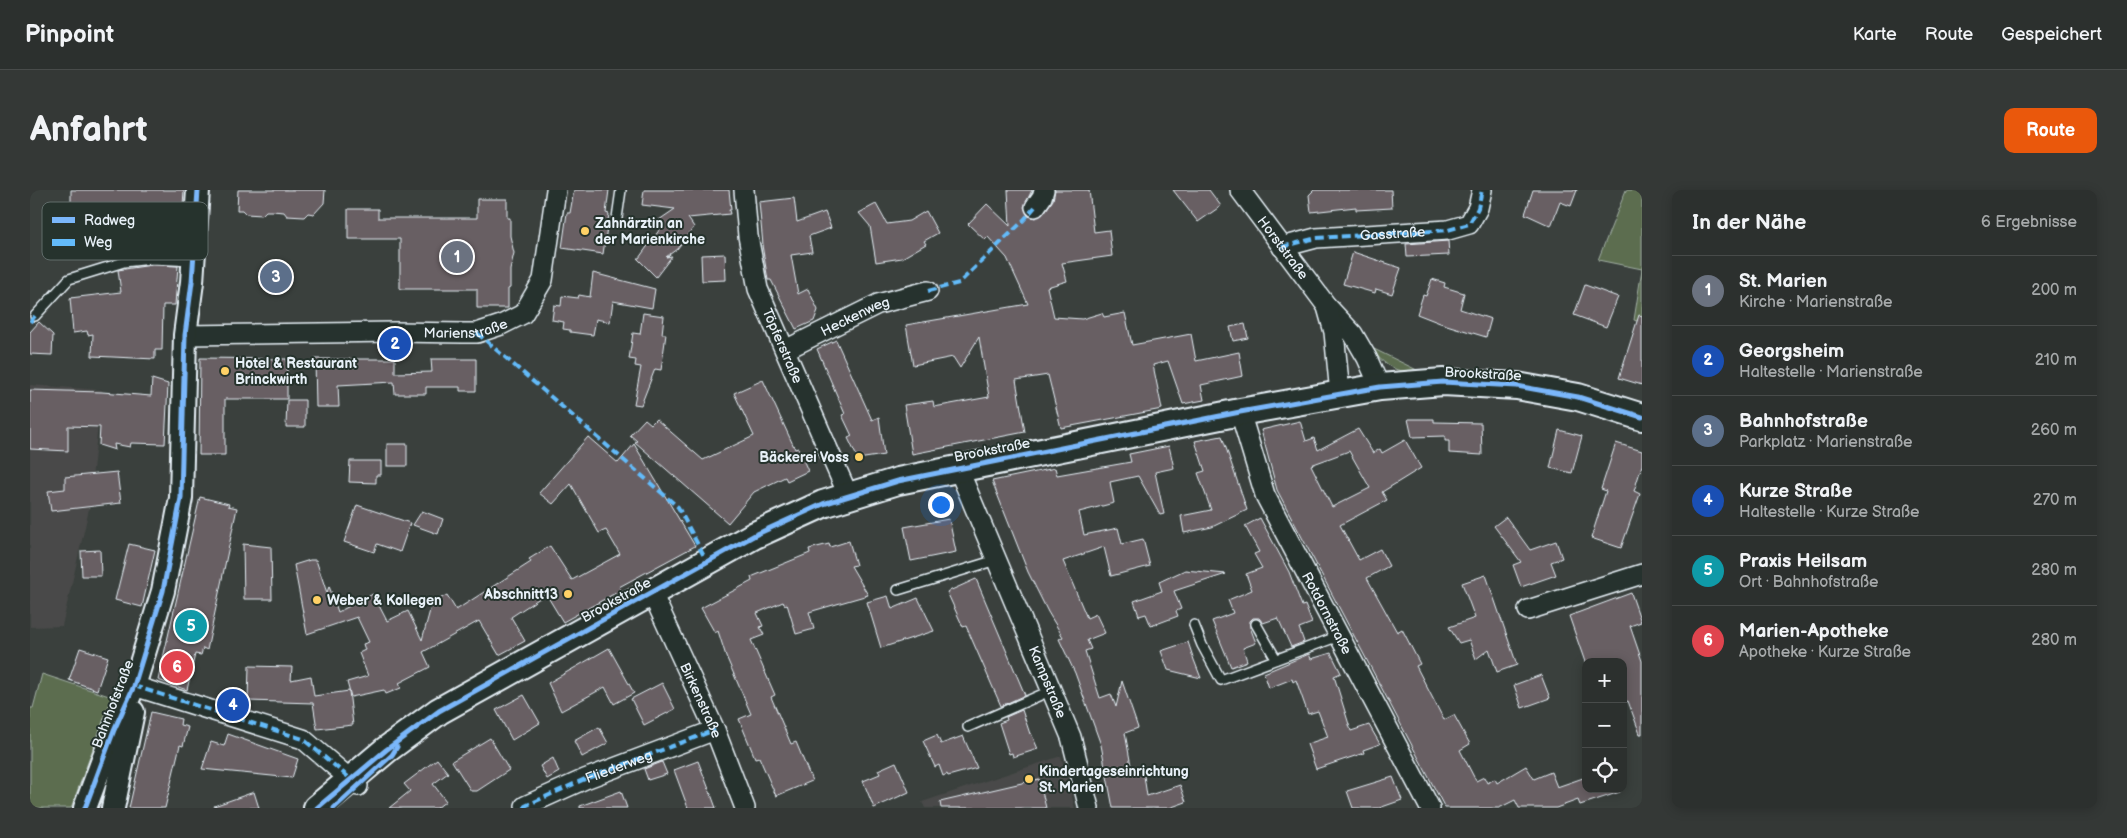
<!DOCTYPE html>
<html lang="de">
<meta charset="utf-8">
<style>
:root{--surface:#2c302e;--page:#343836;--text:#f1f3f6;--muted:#a6a9aa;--line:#484b4a;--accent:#ea580c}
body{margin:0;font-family:"Balsamiq Sans",sans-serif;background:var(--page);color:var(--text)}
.controls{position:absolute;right:15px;bottom:15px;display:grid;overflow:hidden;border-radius:10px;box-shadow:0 2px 12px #0003}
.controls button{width:45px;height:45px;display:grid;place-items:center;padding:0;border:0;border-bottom:1px solid var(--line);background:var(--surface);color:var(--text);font:25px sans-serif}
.you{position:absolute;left:910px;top:314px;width:18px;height:18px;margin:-12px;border:4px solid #fff;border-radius:50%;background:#1a73e8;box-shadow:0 0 0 8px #1a73e833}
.badge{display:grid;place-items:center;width:32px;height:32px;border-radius:50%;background:var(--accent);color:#fff;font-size:16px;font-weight:700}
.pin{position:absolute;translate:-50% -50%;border:2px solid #fff;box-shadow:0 1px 5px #0006}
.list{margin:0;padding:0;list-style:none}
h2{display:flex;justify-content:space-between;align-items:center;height:65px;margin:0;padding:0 20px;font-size:21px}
h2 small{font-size:16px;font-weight:400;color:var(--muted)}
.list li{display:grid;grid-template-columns:32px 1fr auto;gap:15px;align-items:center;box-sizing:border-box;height:70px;padding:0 20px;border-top:1px solid var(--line)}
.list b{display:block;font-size:19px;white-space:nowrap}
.list p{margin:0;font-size:16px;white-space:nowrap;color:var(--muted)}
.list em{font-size:16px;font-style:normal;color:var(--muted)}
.icon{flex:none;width:28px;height:28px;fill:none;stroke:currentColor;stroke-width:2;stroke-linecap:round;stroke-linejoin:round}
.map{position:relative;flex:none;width:1612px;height:618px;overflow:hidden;border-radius:10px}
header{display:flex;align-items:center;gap:30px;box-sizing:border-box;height:70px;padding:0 25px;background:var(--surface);border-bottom:1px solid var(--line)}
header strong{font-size:24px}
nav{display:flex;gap:28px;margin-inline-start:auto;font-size:18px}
.intro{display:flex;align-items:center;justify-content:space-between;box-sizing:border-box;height:120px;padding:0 30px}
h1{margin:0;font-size:35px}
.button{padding:12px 22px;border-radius:10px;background:var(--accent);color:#fff;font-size:18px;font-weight:700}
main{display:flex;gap:30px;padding:0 30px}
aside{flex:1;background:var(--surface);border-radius:10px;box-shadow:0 2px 12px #0003}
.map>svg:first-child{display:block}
</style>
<header>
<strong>Pinpoint</strong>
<nav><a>Karte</a><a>Route</a><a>Gespeichert</a></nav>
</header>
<div class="intro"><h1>Anfahrt</h1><a class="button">Route</a></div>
<main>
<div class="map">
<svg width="1612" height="618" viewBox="0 0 1612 618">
<rect width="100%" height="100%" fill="#3a403d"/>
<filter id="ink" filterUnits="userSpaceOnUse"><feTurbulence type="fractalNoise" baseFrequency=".02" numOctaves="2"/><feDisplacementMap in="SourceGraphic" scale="10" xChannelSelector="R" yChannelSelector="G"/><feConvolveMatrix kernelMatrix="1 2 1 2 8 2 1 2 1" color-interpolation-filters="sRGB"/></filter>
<g filter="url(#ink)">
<g fill="#484948">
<path d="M0,195L72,200L58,324L32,436L0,437Z"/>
<path d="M1031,566L1045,618H895L892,612Z"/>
</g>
<g fill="#5b6d50" stroke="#a2afa4">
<path d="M1596,0H1612V133L1604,130L1612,79L1568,70Z"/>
<path d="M1344,159L1393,183C1368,183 1358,179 1342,160Z"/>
<path d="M12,484L82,507L41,618H0V518H3Z"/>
</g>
<g fill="#685e63" stroke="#e8f1f8" fill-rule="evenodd">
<path d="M41,0H154L150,62L149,61L148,64L122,63L93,66L87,27L41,26Z"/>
<path d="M208,0H295L294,13L284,24L278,23L274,27L257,26L254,22L242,21H236L232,25L216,24L212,20H207Z"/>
<path d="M544,0H579L576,23L579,24L573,64L532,58L537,23H540Z"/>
<path d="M614,0H699L701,20H699L700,24L658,28L664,37L647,59L636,67L642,66L626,87L607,68H609L630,39L626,32L645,19L612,15Z"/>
<path d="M978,0H1002L994,17L998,26L1005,28L1014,23L1023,10L1025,0H1059L1064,42L1079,40L1082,66L1032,73L1037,91L1017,97L1024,127L1052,129L1072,123L1074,127L1095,123L1102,155L1161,144L1166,171L1209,162L1213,186L1171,195L1174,210L1153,214L1138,171L1123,175L1132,219L1031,238L1018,185L986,190L995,242L882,264L874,215L903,211L904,217L959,207L949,147L930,178L923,167L883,175L876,135L998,114L977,68L958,47L955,50L938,34L957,14L980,36Z"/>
<path d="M1143,0H1179L1191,16L1168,32Z"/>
<path d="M1284,0H1361L1362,18L1326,20V17L1281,22L1279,5Z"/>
<path d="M1503,0H1547L1541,16L1530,12L1521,36L1495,24Z"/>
<path d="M764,8L767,32L795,22L801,38L779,46L782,62L761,65L768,104L778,99L788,120L784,131L766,139L741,90H738L732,55H733L729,12Z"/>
<path d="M447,9H477V28H480V46L484,63L480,80V98L478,99V118H447V99H370V49H318V19H348V28H447Z"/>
<path d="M846,14L857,34L879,31L896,21L908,43L894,51L896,54L872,68L846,72L840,36L829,23Z"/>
<path d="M1418,51L1419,65L1377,67L1376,54Z"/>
<path d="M1323,62L1371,78L1362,104L1346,99L1345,103L1313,94Z"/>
<path d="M695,64L696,90L672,91L671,65Z"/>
<path d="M122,75L148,76L145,115H133L132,160H125V169L62,166L63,144L58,145L57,141L43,143L40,108L91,102L88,80Z"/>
<path d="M563,83L625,99L622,118L583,111L580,132L566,129L563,145L540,142V140L533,139L534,132L522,130L524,115L531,116L532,106L548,108L549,105L560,107Z"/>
<path d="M1402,89L1415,93L1414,97L1434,103L1430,119L1461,129L1456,147L1410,133L1387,124L1393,105L1396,106Z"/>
<path d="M1555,95L1588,107L1576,137L1544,125Z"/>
<path d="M613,123L634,126L632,144H636L631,180L625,179L611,215L604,214L611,177L605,176L606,170L599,169L603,143L610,144Z"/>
<path d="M1609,125L1612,126V195L1589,188Z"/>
<path d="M9,132L23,145L22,165L0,164V142Z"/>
<path d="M1215,134L1218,148L1203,151L1200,137Z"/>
<path d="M806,150L842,230L849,227L854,265L828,269L818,248L822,246L812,225L815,224L787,159Z"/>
<path d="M170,168L257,169V209H195V265H169Z"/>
<path d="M285,169H365V183L402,182L401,169H446V201H430V197H396V204H365L364,192L308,195L309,217H286Z"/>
<path d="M122,189L138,194L135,254L101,253L100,257L84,254L85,260L69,255L70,237L38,236V261L0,259V200L72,202L121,206Z"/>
<path d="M733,190L765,259L768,258L778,281L757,291L755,287L724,302L698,333L605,252L607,251L600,245L615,229L621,234L626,229L673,270L724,246L704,203Z"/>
<path d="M257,210H275V237H256Z"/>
<path d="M1378,229H1404V232L1451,233L1452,265L1419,263V251H1415V246L1382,247Z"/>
<path d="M1270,231L1276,251L1284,248L1288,260L1328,239L1343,263L1350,259L1352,263L1375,250L1391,278L1352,302L1357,310L1310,335L1329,370L1350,359L1359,376L1337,388L1367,442L1372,439L1390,474L1386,476L1414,530L1424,525L1440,554L1430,560L1446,591L1454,587L1457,593L1465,589L1467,593L1496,576L1504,589L1521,582L1527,597L1556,587V599H1590V602L1550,615L1548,610L1526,618H1489L1485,610L1469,618H1415L1247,300L1231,240ZM1319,261L1340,298L1302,317L1281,275Z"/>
<path d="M1529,240L1552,246L1542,283L1520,278Z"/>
<path d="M1192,246L1217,320L1182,337L1154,343L1151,326L1181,320L1168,283L1175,281L1165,251Z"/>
<path d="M558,247L588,273L604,254L665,356L589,397L591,400L533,432L516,404L481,427L495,451L469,465L449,431L393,462L400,477L369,493L371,498L356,504L354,500L321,507L317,492L338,486L329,463L335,460L333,454L339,452L327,427L277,444L264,375L280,370H286L297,403L299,396L308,422L343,404L357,431L378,421L392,450L402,413L417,405L426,420L501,372L499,369L520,356L542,390L590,364L576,340L569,343L541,294L523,314L509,303Z"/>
<path d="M1586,253L1612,261V275L1604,301L1610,304L1591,358L1561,348L1576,301L1571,299Z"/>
<rect x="357" y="254" width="20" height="22"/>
<path d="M1139,256L1144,278L1125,282L1134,324L1130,325L1108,286L1080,292L1084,313L1049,322L1054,345L1088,338L1092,354L1113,349L1120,376L1081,386L1074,357L1033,371L1057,428L1066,424L1075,443L1057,450L1061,459L1055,461L1070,508L1081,504L1086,517L1092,491L1108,538L1095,543L1102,581L1113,579L1117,606L1150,595L1156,612L1139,618H1083L1071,555L1045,483L1029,449L1033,447L1018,422L998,382L962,291L1025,278L1027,285L1101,272L1099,264Z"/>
<path d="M320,271H351V285H346V293L319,292Z"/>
<path d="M87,282L91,313L21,321L18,301L35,299V287Z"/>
<path d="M170,307L199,314L198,316L207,318L177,460L173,458L171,465L165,464L157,500L128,490Z"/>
<path d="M327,315L380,333L370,362L347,354L344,362L314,352Z"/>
<path d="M392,321L413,329L408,344L383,335Z"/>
<path d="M1476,327L1500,360L1526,351L1532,368L1521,372L1526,385L1491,397L1483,375L1491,372L1464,336Z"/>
<path d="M1230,328L1259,382L1272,416L1275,415L1282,433L1269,438L1274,452L1261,457L1248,428L1233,433L1229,428H1223L1220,431V437L1226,453L1213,458L1217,471L1201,477L1182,431L1203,423L1198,410L1222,400L1216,384L1232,378L1224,364L1229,362L1215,336Z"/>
<path d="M919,329L926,362L881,371L874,337Z"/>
<path d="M819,351L826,375L821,376L838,405L779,422L784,439L766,444L757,414L755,415L753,412L727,423L733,436L730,437L734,445L721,450L745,505L741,507L761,554L766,552L782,591L746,606L729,567L725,568L709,529L721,524L696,466L688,441L685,443L671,418L722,391L721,387L780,363L779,359L799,354L800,357Z"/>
<path d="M99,354L125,360L112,417L85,410Z"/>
<path d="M213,354L241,357L242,409H214Z"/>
<path d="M70,360L71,386H52L51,361Z"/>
<path d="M1155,380L1196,384L1144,401L1151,419L1146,421L1148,426L1121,436L1116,424L1109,426L1104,411L1132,401L1129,392Z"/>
<path d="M1456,385L1487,475L1467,482L1459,459L1446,469L1439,450L1429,453L1419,437L1445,428L1432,393Z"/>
<path d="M946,389L995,505L971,516L936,436L933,437L917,402Z"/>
<path d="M1601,403L1611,432L1600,436L1612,471V544H1610L1598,511L1593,513V472H1555L1539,426Z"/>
<path d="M858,406L862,419L888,408L904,441L851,458L837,412Z"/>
<path d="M1158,452L1164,470L1171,488L1138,480L1131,461Z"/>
<path d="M50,458L78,467L67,500L39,490Z"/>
<path d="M579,458L604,503L584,514L575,497L531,521L518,493Z"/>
<path d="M1301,463L1311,483L1304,486L1321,541L1339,535L1350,554L1333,560L1334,563L1286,579L1277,554L1298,547L1288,521L1278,524L1266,490L1263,492L1262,489L1239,498L1234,483L1279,464L1281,469Z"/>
<path d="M219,476L262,477L261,490L281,486L284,506L319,501L323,535L287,539L283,513L218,511Z"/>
<path d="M1511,485L1520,508L1492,518L1484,495Z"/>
<path d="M632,493L645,519L614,535L601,509Z"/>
<path d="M494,505L510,533L482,550L466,520Z"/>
<path d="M992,520L1000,544L1001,543L1008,559L983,567L982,563L979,564L969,533L977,530L976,527Z"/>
<path d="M121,522L151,529L150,535L158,537L153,556L150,555L135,618H99Z"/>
<path d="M569,537L578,553L552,567L544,551Z"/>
<path d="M198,544L268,569L262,588L172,579L181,552L194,556Z"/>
<path d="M907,545L911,554L933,546L947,578L918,586L917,584L913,586L909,575L905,577L893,551Z"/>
<path d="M460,548L479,580L447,601H441L422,571Z"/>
<path d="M523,568L529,582L517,589L510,576Z"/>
<path d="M407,569L418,583L403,594L416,611L407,618H359L380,601L374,594Z"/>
<path d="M668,571L682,607L686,618H658L644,580Z"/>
<path d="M632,572L637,584L618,590L614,579Z"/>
<path d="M866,572L879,602L844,618L833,591L850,584L848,580Z"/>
<path d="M1363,587L1372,610L1349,618H1323L1317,601Z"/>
<path d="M1009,589L1016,618H911L910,612Z"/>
<path d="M591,601L597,618H550V616Z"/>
<path d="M224,602L229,618H185L184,616Z"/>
</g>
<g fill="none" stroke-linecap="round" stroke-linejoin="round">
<g stroke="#e8f1f8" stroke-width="12">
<g id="service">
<path d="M587,28L591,0"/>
<path d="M5,126L39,89L94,72L122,69L163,71"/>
<path d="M868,400L966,370"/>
<path d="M1226,434L1246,469"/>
<path d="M1164,435L1172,455L1191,490L1309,446"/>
<path d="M938,537L1022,500"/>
</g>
</g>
<g stroke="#e8f1f8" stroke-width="22">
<g id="minor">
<path id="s1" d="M714,0L718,46L728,99L818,305"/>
<path id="s2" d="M1210,0L1296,115L1323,144L1337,168L1350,197"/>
<path d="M1005,17L1012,7L1014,0"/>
<path d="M1252,57L1286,48L1418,40L1439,34L1448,18L1452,0"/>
<path d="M1297,117L1304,142L1310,204"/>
<path id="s3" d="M155,145L365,142L433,143H447L471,135L493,124L513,90L526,0"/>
<path id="s4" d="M755,160L848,114L898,101"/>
<path id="s5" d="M1210,222L1235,305L1400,618"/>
<path id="s6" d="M928,278L1041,547L1059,618"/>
<path id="s7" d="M622,403L685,540L715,618"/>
<path d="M1498,420L1612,384"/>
<path d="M104,496L273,549L328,596"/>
<path d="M496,618L495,616L555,589L685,540"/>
</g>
</g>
<g stroke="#e8f1f8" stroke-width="26">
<g id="tertiary">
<path d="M55,618L84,540L104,496L133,401L151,308L155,145L162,92L168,0"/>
<path d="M83,618L103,522"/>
</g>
</g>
<g stroke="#e8f1f8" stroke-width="30">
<path id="secondary" d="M287,618L356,560L409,521L725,345L793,314L868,291L1210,222L1350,197L1413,192L1487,196L1548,207L1612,227"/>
</g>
<use href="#service" stroke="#26332d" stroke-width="9"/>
<use href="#minor" stroke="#26332d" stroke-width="19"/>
<use href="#tertiary" stroke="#26332d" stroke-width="22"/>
<use href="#secondary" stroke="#26332d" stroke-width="26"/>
<g stroke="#63bbfa" stroke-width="4" stroke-dasharray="8 4" stroke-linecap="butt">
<path id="s8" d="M1252,57L1286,48L1418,40L1439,34L1448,18L1452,0"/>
<path d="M898,101L929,93L991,33L1005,17"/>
<path d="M0,132L5,126"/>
<path d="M447,143L648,317L677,372"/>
<path d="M104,496L273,549L323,591"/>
<path id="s9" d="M496,618L495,616L555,589L685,540"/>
</g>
<g stroke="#26332d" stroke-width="8">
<g id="cycleway">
<path d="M55,618L84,540L104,496L133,401L151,308L155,145L162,92L168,0"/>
<path d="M287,618L356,560L409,521L725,345L793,314L868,291L1210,222L1350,197L1413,192L1487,196L1548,207L1612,227"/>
<path d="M304,618L362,565L367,557"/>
</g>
</g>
<use href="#cycleway" stroke="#7ab7fb" stroke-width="5"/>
</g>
</g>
<g fill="#ffd166" stroke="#26332d" stroke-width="2">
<circle cx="555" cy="41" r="5"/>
<circle cx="195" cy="181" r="5"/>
<circle cx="829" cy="267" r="5"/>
<circle cx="538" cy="404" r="5"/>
<circle cx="287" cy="410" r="5"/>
<circle cx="999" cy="589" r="5"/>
</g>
<g text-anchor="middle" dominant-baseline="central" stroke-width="4" stroke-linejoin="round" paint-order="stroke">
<g font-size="14" font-weight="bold" fill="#e8f1f8" stroke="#26332d" text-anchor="start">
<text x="565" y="33">Zahnärztin an<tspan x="565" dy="16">der Marienkirche</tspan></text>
<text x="205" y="173">Hotel &amp; Restaurant<tspan x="205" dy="16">Brinckwirth</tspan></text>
<text x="819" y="267" text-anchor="end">Bäckerei Voss</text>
<text x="528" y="404" text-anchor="end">Abschnitt13</text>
<text x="297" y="410">Weber &amp; Kollegen</text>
<text x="1009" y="581">Kindertageseinrichtung<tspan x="1009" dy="16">St. Marien</tspan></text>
</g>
<g font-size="14" fill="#e8f1f8" stroke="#26332d">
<text stroke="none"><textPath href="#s8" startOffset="112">Gasstraße</textPath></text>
<text stroke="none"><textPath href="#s2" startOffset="72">Horststraße</textPath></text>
<text stroke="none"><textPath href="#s4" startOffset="78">Heckenweg</textPath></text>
<text stroke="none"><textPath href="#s3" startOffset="281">Marienstraße</textPath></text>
<text stroke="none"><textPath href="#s1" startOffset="162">Töpferstraße</textPath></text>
<text transform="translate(1453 184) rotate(3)">Brookstraße</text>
<text transform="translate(962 260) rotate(-11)">Brookstraße</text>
<text transform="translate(586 410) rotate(-29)">Brookstraße</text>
<text stroke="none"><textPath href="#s5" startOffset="220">Rotdornstraße</textPath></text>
<text stroke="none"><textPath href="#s6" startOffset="232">Kampstraße</textPath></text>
<text stroke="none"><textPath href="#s7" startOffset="118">Birkenstraße</textPath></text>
<text transform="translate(83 514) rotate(-69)">Bahnhofstraße</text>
<text stroke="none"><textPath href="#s9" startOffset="104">Fliederweg</textPath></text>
</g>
</g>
<rect x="12" y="12" width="166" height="58" rx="8" fill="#26332d" stroke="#606c6a" stroke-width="1"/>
<rect x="22" y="27" width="23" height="6" fill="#7ab7fb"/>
<rect x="22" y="49" width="23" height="7" fill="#63bbfa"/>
<g font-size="14" fill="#e8f1f8">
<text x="54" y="35">Radweg</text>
<text x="54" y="57">Weg</text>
</g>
</svg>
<div class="controls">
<button>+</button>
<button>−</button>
<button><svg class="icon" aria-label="locate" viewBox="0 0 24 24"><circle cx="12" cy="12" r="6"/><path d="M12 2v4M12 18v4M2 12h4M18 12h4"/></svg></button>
</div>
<div class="you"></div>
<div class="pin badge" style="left:427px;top:67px;background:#6b7280">1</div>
<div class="pin badge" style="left:365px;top:154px;background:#1a4fb4">2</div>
<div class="pin badge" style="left:246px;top:87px;background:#5c6f8a">3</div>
<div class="pin badge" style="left:203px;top:515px;background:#1a4fb4">4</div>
<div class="pin badge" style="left:161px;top:436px;background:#0f9aa8">5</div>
<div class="pin badge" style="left:147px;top:477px;background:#e0444e">6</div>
</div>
<aside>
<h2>In der Nähe<small>6 Ergebnisse</small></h2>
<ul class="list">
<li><span class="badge" style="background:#6b7280">1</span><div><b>St. Marien</b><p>Kirche · Marienstraße</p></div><em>200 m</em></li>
<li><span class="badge" style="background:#1a4fb4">2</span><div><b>Georgsheim</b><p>Haltestelle · Marienstraße</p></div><em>210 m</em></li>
<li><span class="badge" style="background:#5c6f8a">3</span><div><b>Bahnhofstraße</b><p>Parkplatz · Marienstraße</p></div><em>260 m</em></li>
<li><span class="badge" style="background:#1a4fb4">4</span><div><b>Kurze Straße</b><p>Haltestelle · Kurze Straße</p></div><em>270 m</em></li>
<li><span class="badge" style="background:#0f9aa8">5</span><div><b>Praxis Heilsam</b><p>Ort · Bahnhofstraße</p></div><em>280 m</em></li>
<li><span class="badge" style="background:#e0444e">6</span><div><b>Marien-Apotheke</b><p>Apotheke · Kurze Straße</p></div><em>280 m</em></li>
</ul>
</aside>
</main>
